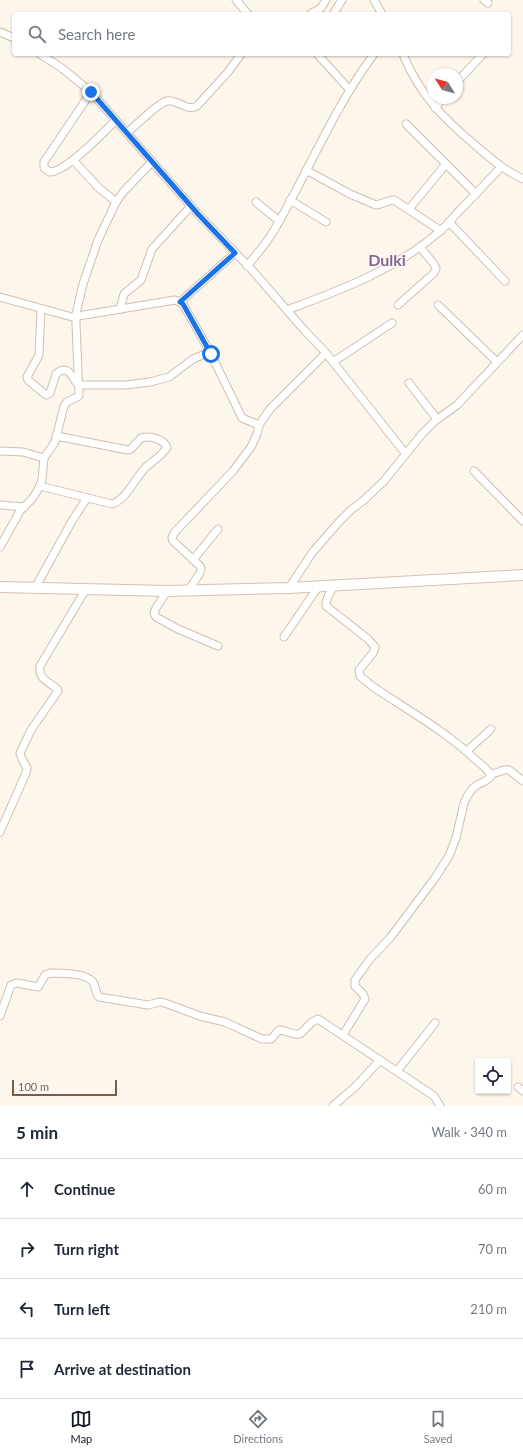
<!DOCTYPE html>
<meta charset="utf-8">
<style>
:root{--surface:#fff;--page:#f6f6f7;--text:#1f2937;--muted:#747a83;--line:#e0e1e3;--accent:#111827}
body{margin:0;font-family:Lato,sans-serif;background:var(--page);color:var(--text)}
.controls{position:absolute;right:12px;bottom:12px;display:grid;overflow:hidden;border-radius:4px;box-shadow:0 1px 3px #0004}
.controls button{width:36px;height:36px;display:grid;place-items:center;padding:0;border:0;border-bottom:1px solid var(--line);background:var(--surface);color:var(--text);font:20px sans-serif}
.compass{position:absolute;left:427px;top:68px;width:36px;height:36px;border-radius:50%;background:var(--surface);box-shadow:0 1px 3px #0004;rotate:307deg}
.scale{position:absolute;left:12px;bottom:10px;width:105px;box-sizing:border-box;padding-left:4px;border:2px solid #7a5c4d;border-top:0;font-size:11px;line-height:14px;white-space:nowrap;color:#7a5c4d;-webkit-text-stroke:3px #fffaf3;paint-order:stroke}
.stop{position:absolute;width:12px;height:12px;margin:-9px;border:3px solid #1a73e8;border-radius:50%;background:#fff}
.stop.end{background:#1a73e8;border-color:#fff;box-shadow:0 1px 4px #0008}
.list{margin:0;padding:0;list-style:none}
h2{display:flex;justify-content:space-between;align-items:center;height:52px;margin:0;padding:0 16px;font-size:17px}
h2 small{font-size:13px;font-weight:400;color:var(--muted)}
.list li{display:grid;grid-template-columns:26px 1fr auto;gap:12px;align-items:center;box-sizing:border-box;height:60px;padding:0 16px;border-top:1px solid var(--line)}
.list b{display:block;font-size:15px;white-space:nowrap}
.list em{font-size:13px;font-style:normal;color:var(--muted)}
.icon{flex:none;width:22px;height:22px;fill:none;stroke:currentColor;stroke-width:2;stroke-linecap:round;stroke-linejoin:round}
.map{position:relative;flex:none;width:523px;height:1106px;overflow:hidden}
.search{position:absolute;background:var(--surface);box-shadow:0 1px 3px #0004;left:12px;right:12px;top:12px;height:44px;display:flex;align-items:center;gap:10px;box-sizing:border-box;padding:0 14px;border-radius:4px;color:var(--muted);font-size:15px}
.sheet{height:292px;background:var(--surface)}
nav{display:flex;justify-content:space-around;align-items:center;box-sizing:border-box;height:56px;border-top:1px solid var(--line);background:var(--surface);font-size:11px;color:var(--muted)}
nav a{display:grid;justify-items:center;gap:2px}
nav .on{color:var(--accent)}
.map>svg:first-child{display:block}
</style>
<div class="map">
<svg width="523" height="1106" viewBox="0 0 523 1106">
<rect width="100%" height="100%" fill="#fdf6ec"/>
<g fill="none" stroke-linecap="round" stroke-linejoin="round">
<g stroke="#d1beb0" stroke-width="9">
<g id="street">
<path d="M236,0L248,14"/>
<path d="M374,0L382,14"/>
<path d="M484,0L488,3"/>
<path d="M310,14L321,8L326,0"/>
<path d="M333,14L342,0"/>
<path d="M0,32L14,38"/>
<path d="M40,54L63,69L91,92L198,214L251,269L305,331L326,353L405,453"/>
<path d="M317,54L350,90"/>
<path d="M403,54C419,94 443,118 475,145C491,159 504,170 523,179"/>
<path d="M457,82L483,54"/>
<path d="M91,92L44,162V168L50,172C66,172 103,133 116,120"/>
<path d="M435,108L443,98"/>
<path d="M406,124L476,194"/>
<path d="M127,133C135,126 158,103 167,101C177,99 187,112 197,106L228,72L241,54"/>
<path d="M73,160L99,188L116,202"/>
<path d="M306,170L350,194L376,205C383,204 388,200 394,200L441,231"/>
<path d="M290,200L326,222"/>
<path d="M256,202L279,221"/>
<path d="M409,209L446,164"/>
<path d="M449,222L505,281"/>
<path d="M247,266C256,255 266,244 273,232C308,173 333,109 374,54"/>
<path d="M0,297L72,317L175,300L180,302L183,304L211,354L242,418L259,425"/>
<path d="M180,302L235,253"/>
<path d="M398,305L434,273L436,269L434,264L420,247"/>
<path d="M438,305L497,362"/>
<path d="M41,309L39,355L27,377L28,380L46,395L50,393L56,374C70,362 72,381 79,385H126L150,382L169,377L193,359L210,352"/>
<path d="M120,309L124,294L141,280L152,249L191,206"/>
<path d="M287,310C341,290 397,269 440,231C448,225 454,216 461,209C475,195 488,181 501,167"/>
<path d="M333,362L392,323"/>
<path d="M409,383L437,419"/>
<path d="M0,451L23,452L44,458"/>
<path d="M474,471L523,521"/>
<path d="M40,486L112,504C127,499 135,478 146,467C153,461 163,455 167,447C163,439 150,435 141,438L131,449L128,450L56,436"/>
<path d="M0,505L24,507"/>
<path d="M0,547L20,511L32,499L40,486L42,479L44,458L55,442L64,406L67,402L79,396L76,324V314L83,284L98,240L116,202L124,191L152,162"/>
<path d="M193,560L218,529"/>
<path d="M334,586C331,592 325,598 326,606L368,639L375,647L373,653L359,670L360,676L372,686C407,710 446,731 477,761C482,765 489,770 491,776C488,781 482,782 477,785C471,789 467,796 464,803L456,838L449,856L435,878L390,938L370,959L355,980V986L363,994L365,999L343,1035"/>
<path d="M35,588L72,521L87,498"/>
<path d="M289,588L312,553L337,524L351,510L364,500L384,481L422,434L435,421L457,405L523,335"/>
<path d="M167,591L156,608L154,613L156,617L178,629L218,646"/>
<path d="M188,591L200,573L201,569L200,566L173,541L172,538L174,533L233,471L251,447L257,434L259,425L270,409L326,353"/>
<path d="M284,637L318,587"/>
<path d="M467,751L491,729"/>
<path d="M491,774C497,774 503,768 509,770L523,781"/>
<path d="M0,832L26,773L27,768L22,759L20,753L31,730L58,691L57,689C48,681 38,679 40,666L86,589"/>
<path d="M0,1016L11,985L17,983L38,987L40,984L45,975L50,973C61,973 87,973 93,982C96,987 95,993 99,997L148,1005L160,1002L165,1003L200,1016L225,1022L262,1039H271L279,1030C287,1030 293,1036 300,1034L312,1022L318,1019L434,1096L440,1106"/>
<path d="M397,1071L435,1023"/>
<path d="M518,1087L523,1091"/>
<path d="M333,1106L355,1087L380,1060"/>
</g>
</g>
<g stroke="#d6c0b0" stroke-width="12">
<path id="secondary" d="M0,587L167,591L289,588L523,575"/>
</g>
<use href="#street" stroke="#fff" stroke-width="7"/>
<use href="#secondary" stroke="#fff" stroke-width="10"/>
</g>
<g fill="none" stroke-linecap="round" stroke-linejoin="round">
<path stroke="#1a73e8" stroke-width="5" d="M91,92L198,214L235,253L180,302L183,304L211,354"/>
</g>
<g text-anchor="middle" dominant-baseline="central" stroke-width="3" stroke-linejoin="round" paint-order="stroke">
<g font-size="16" font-weight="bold" fill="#846695" stroke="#fffaf3">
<text x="387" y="259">Dulki</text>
</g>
</g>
</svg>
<div class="controls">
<button><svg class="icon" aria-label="locate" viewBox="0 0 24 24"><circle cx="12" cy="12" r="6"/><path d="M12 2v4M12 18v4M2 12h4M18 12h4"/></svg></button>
</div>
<svg class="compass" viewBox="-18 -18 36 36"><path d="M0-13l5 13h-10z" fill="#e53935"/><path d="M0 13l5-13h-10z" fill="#747a83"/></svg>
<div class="scale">100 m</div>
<div class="stop" style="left:211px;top:354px"></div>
<div class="stop end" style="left:91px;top:92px"></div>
<div class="search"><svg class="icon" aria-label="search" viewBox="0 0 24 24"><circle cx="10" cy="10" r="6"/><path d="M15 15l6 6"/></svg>Search here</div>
</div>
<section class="sheet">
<h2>5 min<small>Walk · 340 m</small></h2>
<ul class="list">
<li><svg class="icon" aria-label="ahead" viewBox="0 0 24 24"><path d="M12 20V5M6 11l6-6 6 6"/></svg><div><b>Continue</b></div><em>60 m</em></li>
<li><svg class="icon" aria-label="right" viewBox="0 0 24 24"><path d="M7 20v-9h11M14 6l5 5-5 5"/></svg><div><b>Turn right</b></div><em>70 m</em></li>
<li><svg class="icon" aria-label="left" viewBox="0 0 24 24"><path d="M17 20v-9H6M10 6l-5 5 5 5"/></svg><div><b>Turn left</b></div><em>210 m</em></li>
<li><svg class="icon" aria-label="arrive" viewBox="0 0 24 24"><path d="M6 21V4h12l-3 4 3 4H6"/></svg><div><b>Arrive at destination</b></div></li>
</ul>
</section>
<nav>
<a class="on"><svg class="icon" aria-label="map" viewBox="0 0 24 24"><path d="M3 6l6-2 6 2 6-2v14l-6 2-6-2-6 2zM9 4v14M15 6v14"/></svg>Map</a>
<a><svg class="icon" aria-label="directions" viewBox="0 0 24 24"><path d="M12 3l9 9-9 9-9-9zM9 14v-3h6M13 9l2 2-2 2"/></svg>Directions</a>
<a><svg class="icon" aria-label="saved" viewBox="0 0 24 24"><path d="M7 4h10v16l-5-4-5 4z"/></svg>Saved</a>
</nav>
